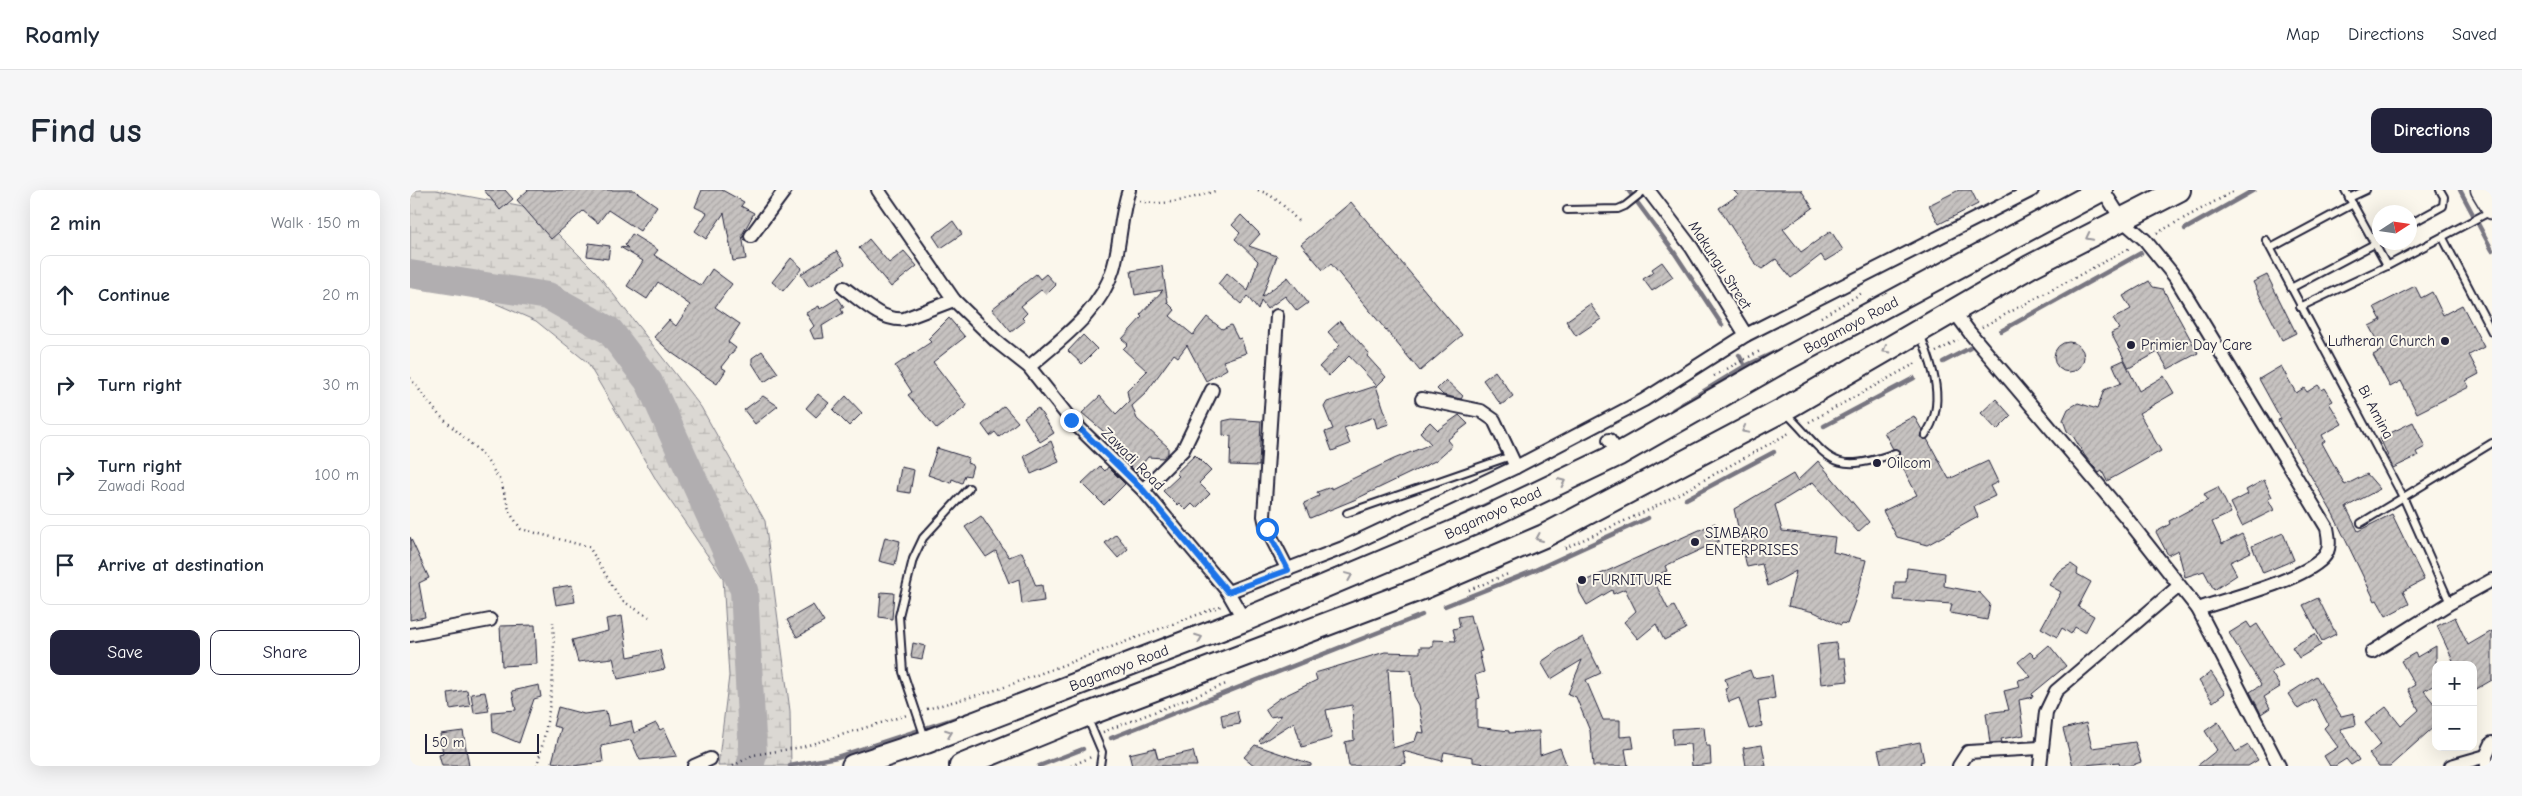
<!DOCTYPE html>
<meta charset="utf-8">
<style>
:root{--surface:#fff;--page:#f6f6f7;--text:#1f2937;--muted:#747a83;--line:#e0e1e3;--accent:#22223b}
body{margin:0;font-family:"Comic Neue",sans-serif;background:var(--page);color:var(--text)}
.controls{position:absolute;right:15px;bottom:15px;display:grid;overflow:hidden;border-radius:10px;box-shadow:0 5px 20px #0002}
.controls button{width:45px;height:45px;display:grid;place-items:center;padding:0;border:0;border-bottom:1px solid var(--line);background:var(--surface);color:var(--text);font:25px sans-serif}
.compass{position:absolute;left:1962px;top:15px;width:45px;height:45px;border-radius:50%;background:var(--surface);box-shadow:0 5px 20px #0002;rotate:78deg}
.scale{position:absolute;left:15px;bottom:12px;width:114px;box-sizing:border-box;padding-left:5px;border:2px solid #22223b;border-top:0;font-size:14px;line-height:18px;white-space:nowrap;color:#22223b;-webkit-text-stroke:4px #fbf7ec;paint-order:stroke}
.stop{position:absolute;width:15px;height:15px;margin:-11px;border:4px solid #1a73e8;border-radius:50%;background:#fff}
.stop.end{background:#1a73e8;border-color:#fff;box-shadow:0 1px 5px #0008}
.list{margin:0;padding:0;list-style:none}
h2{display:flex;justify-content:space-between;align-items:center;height:65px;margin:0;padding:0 20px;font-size:21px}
h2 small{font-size:16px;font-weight:400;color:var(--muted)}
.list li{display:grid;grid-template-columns:32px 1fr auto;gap:15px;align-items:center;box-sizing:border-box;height:80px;margin:0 10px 10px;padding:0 10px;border:1px solid var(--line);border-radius:10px}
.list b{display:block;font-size:19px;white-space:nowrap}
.list p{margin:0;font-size:16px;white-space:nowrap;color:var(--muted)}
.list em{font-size:16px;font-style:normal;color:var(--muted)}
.actions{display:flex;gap:10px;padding:15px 20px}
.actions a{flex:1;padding:11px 0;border:1px solid var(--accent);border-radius:10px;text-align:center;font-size:18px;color:var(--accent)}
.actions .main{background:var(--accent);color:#fff}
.icon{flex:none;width:28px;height:28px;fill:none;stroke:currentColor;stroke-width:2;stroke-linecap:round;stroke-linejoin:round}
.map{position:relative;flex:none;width:2082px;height:576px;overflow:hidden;border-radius:10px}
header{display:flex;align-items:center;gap:30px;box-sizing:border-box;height:70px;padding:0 25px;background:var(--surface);border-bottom:1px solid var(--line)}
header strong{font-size:24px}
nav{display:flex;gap:28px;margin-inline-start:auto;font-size:18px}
.intro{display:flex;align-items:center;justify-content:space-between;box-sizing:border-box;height:120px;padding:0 30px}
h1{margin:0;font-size:35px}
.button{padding:12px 22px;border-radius:10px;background:var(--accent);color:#fff;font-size:18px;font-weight:700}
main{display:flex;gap:30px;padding:0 30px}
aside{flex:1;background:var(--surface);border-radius:10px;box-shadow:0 5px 20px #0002}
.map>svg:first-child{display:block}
</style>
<header>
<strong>Roamly</strong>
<nav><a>Map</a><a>Directions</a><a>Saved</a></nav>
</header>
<div class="intro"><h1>Find us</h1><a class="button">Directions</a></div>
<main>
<aside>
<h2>2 min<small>Walk · 150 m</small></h2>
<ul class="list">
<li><svg class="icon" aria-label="ahead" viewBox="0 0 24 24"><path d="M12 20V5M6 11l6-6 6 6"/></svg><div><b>Continue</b></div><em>20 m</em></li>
<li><svg class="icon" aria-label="right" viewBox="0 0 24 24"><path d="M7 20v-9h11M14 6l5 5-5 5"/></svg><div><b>Turn right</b></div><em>30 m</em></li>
<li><svg class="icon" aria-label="right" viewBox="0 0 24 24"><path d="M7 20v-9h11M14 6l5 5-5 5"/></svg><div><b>Turn right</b><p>Zawadi Road</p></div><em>100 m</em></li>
<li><svg class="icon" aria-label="arrive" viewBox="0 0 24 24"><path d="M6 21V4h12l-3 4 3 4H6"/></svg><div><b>Arrive at destination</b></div></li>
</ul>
<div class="actions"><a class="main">Save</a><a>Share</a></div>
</aside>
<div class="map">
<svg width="2082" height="576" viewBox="0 0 2082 576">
<defs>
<pattern id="wetland-marsh" width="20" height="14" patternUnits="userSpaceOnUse" patternTransform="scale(1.25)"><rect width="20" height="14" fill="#dbd8d3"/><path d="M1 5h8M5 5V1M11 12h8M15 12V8" fill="none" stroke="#bcb9b6"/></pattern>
<pattern id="building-hatch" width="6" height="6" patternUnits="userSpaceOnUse" patternTransform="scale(1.25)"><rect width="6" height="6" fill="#c6c2c0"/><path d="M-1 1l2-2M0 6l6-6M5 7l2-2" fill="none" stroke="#aaa6a6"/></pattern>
</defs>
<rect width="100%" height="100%" fill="#fbf7ec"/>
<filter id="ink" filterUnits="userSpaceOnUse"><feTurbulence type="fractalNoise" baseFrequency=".02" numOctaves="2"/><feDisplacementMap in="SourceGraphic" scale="10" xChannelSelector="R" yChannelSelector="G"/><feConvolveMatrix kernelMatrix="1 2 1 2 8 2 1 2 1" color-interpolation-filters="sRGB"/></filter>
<g filter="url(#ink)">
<path fill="url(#wetland-marsh)" stroke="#7e7d87" d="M0,0H26L123,19L186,82L291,217L355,331L380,521L381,576H308L319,486L313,388L248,293L177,172L126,131L27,88L0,84Z"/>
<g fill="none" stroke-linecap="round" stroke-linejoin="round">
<g stroke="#787681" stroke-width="4.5">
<path d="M1218,0L1264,62L1312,135"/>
<path d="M2050,0L2082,60"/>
<path d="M1775,39L1844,0"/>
<path d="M1591,141L1731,63"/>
<path d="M1329,165L1335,176"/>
<path d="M1533,172L1560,158"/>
<path d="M1263,220L1335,176L1372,159"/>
<path d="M1414,236L1504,188"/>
<path d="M1276,309L1364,262"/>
<path d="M1050,327L1082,312"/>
<path d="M1035,416L1123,381L1238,328"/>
<path d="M701,548L1012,425"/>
<path d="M380,576L427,567L562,523"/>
<path d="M629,576L673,559"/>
</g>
<path stroke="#b1aeb0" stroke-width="28" d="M0,84L138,106L200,141L239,192L334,400L343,565L340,576"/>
</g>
<g fill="url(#building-hatch)" stroke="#22223b" fill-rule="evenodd">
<path d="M74,0H95L103,9L90,20Z"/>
<path d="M118,0H224L247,16L230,41L198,20L188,33L173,21L141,49L107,10Z"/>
<path d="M292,0H312L334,12L331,16L344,23L332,45L336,69L323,71L314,23L296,49L285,41L297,23L285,17Z"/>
<path d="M1323,0H1391L1403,18L1373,39L1391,62L1421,41L1433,60L1415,71L1411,65L1381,88L1366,69L1352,79L1346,75L1309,18L1328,5Z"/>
<path d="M1549,0H1561L1568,14L1529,34L1519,15Z"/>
<path d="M941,12L1052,145L1010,181L921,74L913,80L891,54Z"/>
<path d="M831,25L850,44L839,56L867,66L852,107L878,87L898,113L887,121L875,106L857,119L851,111L848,120L837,106L831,114L808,94L817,83L838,101L848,71L825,49L830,43L822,35Z"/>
<path d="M543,31L552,44L531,58L523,46Z"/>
<path d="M222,44L248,60L244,65L291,96L302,79L322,94L305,117L330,134L318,152L326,158L311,177L316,180L307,194L262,163L244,147L259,130L266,136L280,115L248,92L237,109L217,96L233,71L210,57L218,58L215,55Z"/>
<path d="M459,49L479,73L494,61L507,76L481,97L449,58Z"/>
<path d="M179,53L200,56L198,69L177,66Z"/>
<path d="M427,61L435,74L399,97L391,84Z"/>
<path d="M381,68L392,78L373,101L362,92Z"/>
<path d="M1252,72L1263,87L1242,101L1233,89L1244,82L1242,79Z"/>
<path d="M752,76L758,113L765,120L760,126L783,145L797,127L812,139L821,135L828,149L831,148L836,163L813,171L817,179L796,191L777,155L768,167L764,164L735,204L722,216L727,229L758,257V264L753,268L738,267L726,282L708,264L713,258L672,223L690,206L706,224L719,211L717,201L737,181L713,159L718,154L712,149L732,127L730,125L753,100L725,105L721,81Z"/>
<path d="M626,84L630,89L636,84L646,95L636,105L631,100L611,116L617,123L612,128L615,131L601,142L582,119Z"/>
<path d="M1857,85L1886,143L1872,150L1843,92Z"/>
<path d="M1739,91L1743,97L1753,99L1788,163L1758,179L1748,162L1719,178L1701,143L1709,139L1703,129L1721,119L1713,106Z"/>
<path d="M2005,96L2011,108L2022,102L2033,125L2052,115L2074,157L2059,165L2069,184L2056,191L2059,197L2007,223L1991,191L1980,197L1963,165L1972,160L1959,136L1971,130L1964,117Z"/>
<path d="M428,108L434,117L431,119L433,123L412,136L414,148L404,149L400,140L404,136L396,123L409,116L410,119Z"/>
<path d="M1180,114L1191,129L1166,146L1156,131Z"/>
<path d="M539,128L555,147L523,172L557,216L527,239L498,205L502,202L485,176L521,152L518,149Z"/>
<path d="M930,131L959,163L957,166L976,187L967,196L939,166L919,186L909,177L930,155L918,142Z"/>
<path d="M673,145L687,159L672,174L658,161Z"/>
<circle cx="1659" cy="167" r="15"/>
<path d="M352,161L368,183L354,192L342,173V168Z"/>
<path d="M1714,170L1729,201L1754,186L1764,203L1729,223L1751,261L1697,291L1692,281L1689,283L1675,266L1663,246L1657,241L1653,230L1658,219L1668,213L1687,219L1694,200L1711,193L1703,175Z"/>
<path d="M1871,176L1886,203L1894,198L1897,202L1908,195L1912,200L1915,198L1923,211L1919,213L1932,234L1912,245L1915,251L1912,253L1935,295L1957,284L1970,299L1936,317L1948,341L1982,324L2014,390L1993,401L1999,414L1976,426L1967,410L1965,411L1923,324L1868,230L1871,229L1849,189Z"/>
<path d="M1085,181L1103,206L1091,215L1073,190Z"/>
<path d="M1036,190L1053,206L1051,209L1033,205L1027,199Z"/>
<path d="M966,196L979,234L967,238L964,227L934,238L940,254L922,261L915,242L923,239L914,217L917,212Z"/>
<path d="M408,204L419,213L406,227L396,218Z"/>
<path d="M353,206L368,216L345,234L334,220Z"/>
<path d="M436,206L452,223L439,236L423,220Z"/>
<path d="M1586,209L1601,226L1587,240L1571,223Z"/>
<path d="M594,216L608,232L589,247L585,242L580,246L572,235Z"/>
<path d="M628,218L644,243L630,252L614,227Z"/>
<path d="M1049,225L1058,234L1037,250L1042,256L1025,271L944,310L900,328L894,313L909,306L907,302L921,297V299L984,269L1021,254L1010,242L1020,232L1028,240Z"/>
<path d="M1504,226L1512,240L1510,247L1517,249L1539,289L1578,271L1588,292L1580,296L1585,306L1564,316L1568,327L1517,355L1487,347L1473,321L1507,305L1487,267L1490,261L1483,259L1474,242Z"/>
<path d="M822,229L851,231L849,276L820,275L821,246L813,245V231Z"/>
<path d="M2003,232L2015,257L2006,262L2008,266L1983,278L1970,248Z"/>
<path d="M641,251L649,272L621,284L614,266Z"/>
<path d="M527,258L559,268L557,273L563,275L560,286L555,285L552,293L542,289L541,293L518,285Z"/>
<path d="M785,265L801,281L789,293L800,304L786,318L782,314L776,320L769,313L767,315L753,301L769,286L766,283Z"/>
<path d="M1408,271L1459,332L1448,342L1403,292L1365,315L1372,341L1425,347L1423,362L1456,370L1448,402L1437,434L1432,433L1431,435L1404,422L1378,416L1386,381L1358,396L1352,374L1337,377L1324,319L1383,284L1387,291Z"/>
<path d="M690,276L695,281L698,277L715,294L694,315L672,293Z"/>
<path d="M491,277L504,280L500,303L487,301Z"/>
<path d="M1854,290L1862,307L1858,309L1864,320L1832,336L1821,313L1838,304L1836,300Z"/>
<path d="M1808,297L1821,323L1802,332L1812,354L1832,344L1841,362L1820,372L1827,385L1804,400L1794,381L1775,387L1768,360L1758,365L1746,342L1760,334L1759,331L1798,310L1794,304Z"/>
<path d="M571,326L599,367L612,362L626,396L632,395L634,411L612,414L609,389L599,393L586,361L576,367L555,337Z"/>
<path d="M1305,333L1309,351L1255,376L1257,381L1242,387L1258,419L1264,416L1276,439L1254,450L1246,434L1228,449L1214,432L1226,421L1215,399L1203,404L1202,400L1177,415L1170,403L1168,394Z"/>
<path d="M1873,343L1884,370L1853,383L1842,356Z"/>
<path d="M706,344L718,359L708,368L695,353Z"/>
<path d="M0,347L19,388L9,393L15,427L0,430Z"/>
<path d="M475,347L490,351L485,375L469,371Z"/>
<path d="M1661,374L1668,379L1667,384L1681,392L1668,417L1684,426L1675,443L1665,437L1661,444L1652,438L1647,447L1631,438L1651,402L1639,395L1648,382Z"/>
<path d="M1497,378L1535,383L1534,396L1570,403L1580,414L1577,430L1540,423L1542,414L1484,410L1485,392H1496Z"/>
<path d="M162,395L165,412L146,415L143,398Z"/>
<path d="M471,402L484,403L482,429L469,427Z"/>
<path d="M1908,408L1926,444L1912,451L1893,415Z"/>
<path d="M403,415L414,432L387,447L377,430Z"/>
<path d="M1060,425L1062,434L1064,433L1072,461L1069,462L1074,482L1065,485L1070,508L1067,509V537L1099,541V543L1129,541L1130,565L1150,558L1157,576H1089L1063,572V567L1034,562L1032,571L993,561L996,573L985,576H939L935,552L944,550L942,515L916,520L922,548L892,557L884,532L851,553L849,551L872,525L860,527L855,519L870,508L907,490L905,483L975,462L1010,463V457H1023V450L1046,451L1043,439L1050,437L1048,427ZM978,479L1001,480L1004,506L1009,515L1014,543L1008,542L1005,551L983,558Z"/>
<path d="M212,426L218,467L250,460L255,479L208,489L203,468L168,472L162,450L198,441L196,429Z"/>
<path d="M2045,427L2058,455L2082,441V490L2063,501V475H2045L2027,436Z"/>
<path d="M1837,432L1841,438L1847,434L1873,475L1861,482L1870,497L1854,507L1860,518L1851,524L1840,502L1851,495L1819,443Z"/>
<path d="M125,435L127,474L92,476L90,436Z"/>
<path d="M1905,444L1911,455L1889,468L1882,457Z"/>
<path d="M1173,447L1191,483L1176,490L1193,530H1210V547L1222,546L1224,558L1215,559L1218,576H1183L1180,541L1166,507L1158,504L1172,470L1141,489L1131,472L1150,459Z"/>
<path d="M503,453L515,456L512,469L501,467Z"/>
<path d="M1426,453L1428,468H1435L1438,491L1411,494L1407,455Z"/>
<path d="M1639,455L1656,476L1622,504L1623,507L1609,510L1614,545L1591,549L1592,552L1580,553L1576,523L1599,520L1594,501L1610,497L1608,490L1621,487L1608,472L1620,462L1625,467Z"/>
<path d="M2026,456V494L2014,501L2026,516V535L1980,576H1969L1959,564L1971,554L1955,533L1976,517L1991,536L2009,520L1998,499L2005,495L1991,471L2005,463L2007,467Z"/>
<path d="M1340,480L1343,488L1362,485L1365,508L1348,511L1352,536L1339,539L1329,508L1319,512L1315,499L1318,498L1315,489Z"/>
<path d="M1801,482L1815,503L1803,512L1789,491Z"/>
<path d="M1906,486L1931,526L1944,523L1946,535L1930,539L1949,570L1941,575L1936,569L1925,576H1920L1914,566L1928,557L1914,538L1918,534L1905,509L1888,519L1878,504Z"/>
<path d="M129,495L131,507L124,509L109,553L83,542L82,522L106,520L102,501Z"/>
<path d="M57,500L60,516L40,519L38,503Z"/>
<path d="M75,502L79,521L64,523L61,504Z"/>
<path d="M148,517L174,524L196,521L199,536L221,531L224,543L246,533L250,540L254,538L267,566L230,570L221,550L191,556L193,572L163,576L142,572L151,538L143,536Z"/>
<path d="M827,521L830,534L813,537L811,525Z"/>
<path d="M1808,532L1826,562L1838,555L1848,570L1838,576H1787L1807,560L1795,541Z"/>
<path d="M1676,533L1682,558L1725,552L1731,572L1720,576H1710L1709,572L1663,576L1653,539Z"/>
<path d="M1294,537L1296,556H1300L1301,574L1282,576L1280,554L1263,555L1262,539Z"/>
<path d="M53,541L59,576H32L29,565L33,564L30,544Z"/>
<path d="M1510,552L1514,571L1510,572L1511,576H1472L1468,560Z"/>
<path d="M845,555L901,574V576H845L834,567Z"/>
<path d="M1352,555L1356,576H1336L1333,558Z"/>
<path d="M745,558L748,569L783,561L787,576H722L719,564Z"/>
</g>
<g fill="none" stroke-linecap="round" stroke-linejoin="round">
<g stroke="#22223b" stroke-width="10">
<g id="lane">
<path d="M1935,0L1977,76"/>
<path d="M1939,8L1956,0"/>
<path d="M1157,20L1208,19L1215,16L1235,0"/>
<path d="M2000,34L2033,16L2034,7L2030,0"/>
<path d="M2033,48L2082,142"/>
<path d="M1856,50L1994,309L2040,413"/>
<path d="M1861,58L1943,14"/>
<path d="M1881,98L1970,51"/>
<path d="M1890,117L1977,76L2081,21"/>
<path d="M1510,144C1523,176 1537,215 1515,245"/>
<path d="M1376,223C1420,267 1419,287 1485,263"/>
<path d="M937,323L1101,266"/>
<path d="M1951,333L2082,253"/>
<path d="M678,529L692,562L690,576"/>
<path d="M515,548L493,482L489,426L503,369L513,348L559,298"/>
</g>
</g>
<g stroke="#22223b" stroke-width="16">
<g id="street">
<path d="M468,0L544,110L586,151L619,177L661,230L733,300L818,402L834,430"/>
<path d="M1238,0L1282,58L1336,145"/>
<path d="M1693,0L1712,30L1735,50L1765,87L1917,338C1919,348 1921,360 1913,368C1890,391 1820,408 1788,419"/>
<path d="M341,46L375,0"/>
<path d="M434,98C452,111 471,131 494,129L544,110"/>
<path d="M1543,120L1560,143L1714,325L1788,419L1869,576"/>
<path d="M867,126L854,326L857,339L878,380"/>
<path d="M619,177C651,149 691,121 703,79C711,53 710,25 719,0"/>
<path d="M1012,209L1071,221L1084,230L1106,277"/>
<path d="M1199,250L1209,264"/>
<path d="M733,300L773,260L802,200"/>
<path d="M818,402L933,358L1106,277L1234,210L1336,145L1622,0"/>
<path d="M0,445L80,430"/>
<path d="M1962,462L2040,413L2082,390"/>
<path d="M284,576L300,569"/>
<path d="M1549,576L1558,562L1630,558"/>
<path d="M1630,576L1636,522L1646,501L1769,396"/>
<path d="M2041,576L2076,566"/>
<path d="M2077,576L2076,566L2082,553"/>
</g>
</g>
<g stroke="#22223b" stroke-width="21">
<path id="secondary" d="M2070,0L2082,20"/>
</g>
<g stroke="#22223b" stroke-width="26">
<g id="highway">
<path d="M443,576L516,552L834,430L1067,332L1209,264L1374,170L1691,0"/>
<path d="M551,576L676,525L1015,397L1134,346L1373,220L1621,76L1769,0"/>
</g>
</g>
<g stroke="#22223b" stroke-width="2.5" stroke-dasharray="1 4" stroke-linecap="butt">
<path d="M848,0C866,6 876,18 888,31"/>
<path d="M730,11C756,17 783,8 808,0"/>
<path d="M1747,43L1826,0"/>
<path d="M1411,127L1452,103"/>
<path d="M1572,137L1722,57"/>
<path d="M1526,162L1548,150"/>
<path d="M1304,186L1350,161"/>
<path d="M0,188L29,225L70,262L78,272L91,292L100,323L111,339L179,357L211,410L239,427"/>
<path d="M1399,232L1508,172"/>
<path d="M1155,358L1243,318L1381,242"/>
<path d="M1059,400L1098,384"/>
<path d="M517,519L589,499L811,416"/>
<path d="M693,542L816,494"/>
<path d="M127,576C140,528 146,482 143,432"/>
<path d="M323,576L343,565L392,557L497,525"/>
<path d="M661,576L681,567"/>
</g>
<use href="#lane" stroke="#fbf7ec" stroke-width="6"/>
<use href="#street" stroke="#fbf7ec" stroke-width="12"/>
<use href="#secondary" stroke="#fbf7ec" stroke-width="18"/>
<use href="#highway" stroke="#fbf7ec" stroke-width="22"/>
</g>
<defs><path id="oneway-chevron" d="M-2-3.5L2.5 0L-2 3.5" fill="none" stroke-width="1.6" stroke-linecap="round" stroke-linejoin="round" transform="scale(1.25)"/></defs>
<g stroke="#99979c">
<use href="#oneway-chevron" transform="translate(1679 47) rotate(153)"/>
<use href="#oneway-chevron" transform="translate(1476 160) rotate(150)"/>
<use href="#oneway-chevron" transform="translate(1335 240) rotate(152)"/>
<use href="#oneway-chevron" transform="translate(1152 292) rotate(-25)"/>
<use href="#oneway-chevron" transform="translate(1129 348) rotate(156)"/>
<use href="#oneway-chevron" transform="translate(939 386) rotate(-23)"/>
<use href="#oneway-chevron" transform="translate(789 448) rotate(-21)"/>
<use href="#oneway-chevron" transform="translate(539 543) rotate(-21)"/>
</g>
</g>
<g fill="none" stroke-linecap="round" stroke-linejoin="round" filter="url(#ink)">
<path stroke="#1a73e8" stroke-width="6" d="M661,230L733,300L818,402L878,380L857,339"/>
</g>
<g fill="#22223b" stroke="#fbf7ec" stroke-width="2">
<circle cx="2035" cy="151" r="5"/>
<circle cx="1721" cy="155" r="5"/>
<circle cx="1467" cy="273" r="5"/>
<circle cx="1285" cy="352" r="5"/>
<circle cx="1172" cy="390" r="5"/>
</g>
<g text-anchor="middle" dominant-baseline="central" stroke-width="4" stroke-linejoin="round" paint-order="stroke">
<g font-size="15" fill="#22223b" stroke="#fbf7ec">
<text transform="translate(1310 75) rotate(57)">Makungu Street</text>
<text transform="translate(1441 135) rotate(-28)">Bagamoyo Road</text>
<text transform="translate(1966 222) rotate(62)">Bi Amina</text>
<text transform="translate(723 269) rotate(45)">Zawadi Road</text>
<text transform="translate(1083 323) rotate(-25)">Bagamoyo Road</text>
<text transform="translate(709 478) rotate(-21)">Bagamoyo Road</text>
</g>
<g font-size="15" fill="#22223b" stroke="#fbf7ec" text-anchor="start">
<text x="2025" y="151" text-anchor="end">Lutheran Church</text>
<text x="1731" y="155">Primier Day Care</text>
<text x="1477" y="273">Oilcom</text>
<text x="1295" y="343">SIMBARO<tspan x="1295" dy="17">ENTERPRISES</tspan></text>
<text x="1182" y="390">FURNITURE</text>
</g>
</g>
</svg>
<div class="controls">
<button>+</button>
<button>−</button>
</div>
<svg class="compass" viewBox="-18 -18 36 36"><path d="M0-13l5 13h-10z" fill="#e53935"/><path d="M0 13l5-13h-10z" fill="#747a83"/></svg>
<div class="scale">50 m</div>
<div class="stop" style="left:857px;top:339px"></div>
<div class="stop end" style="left:661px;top:230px"></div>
</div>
</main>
